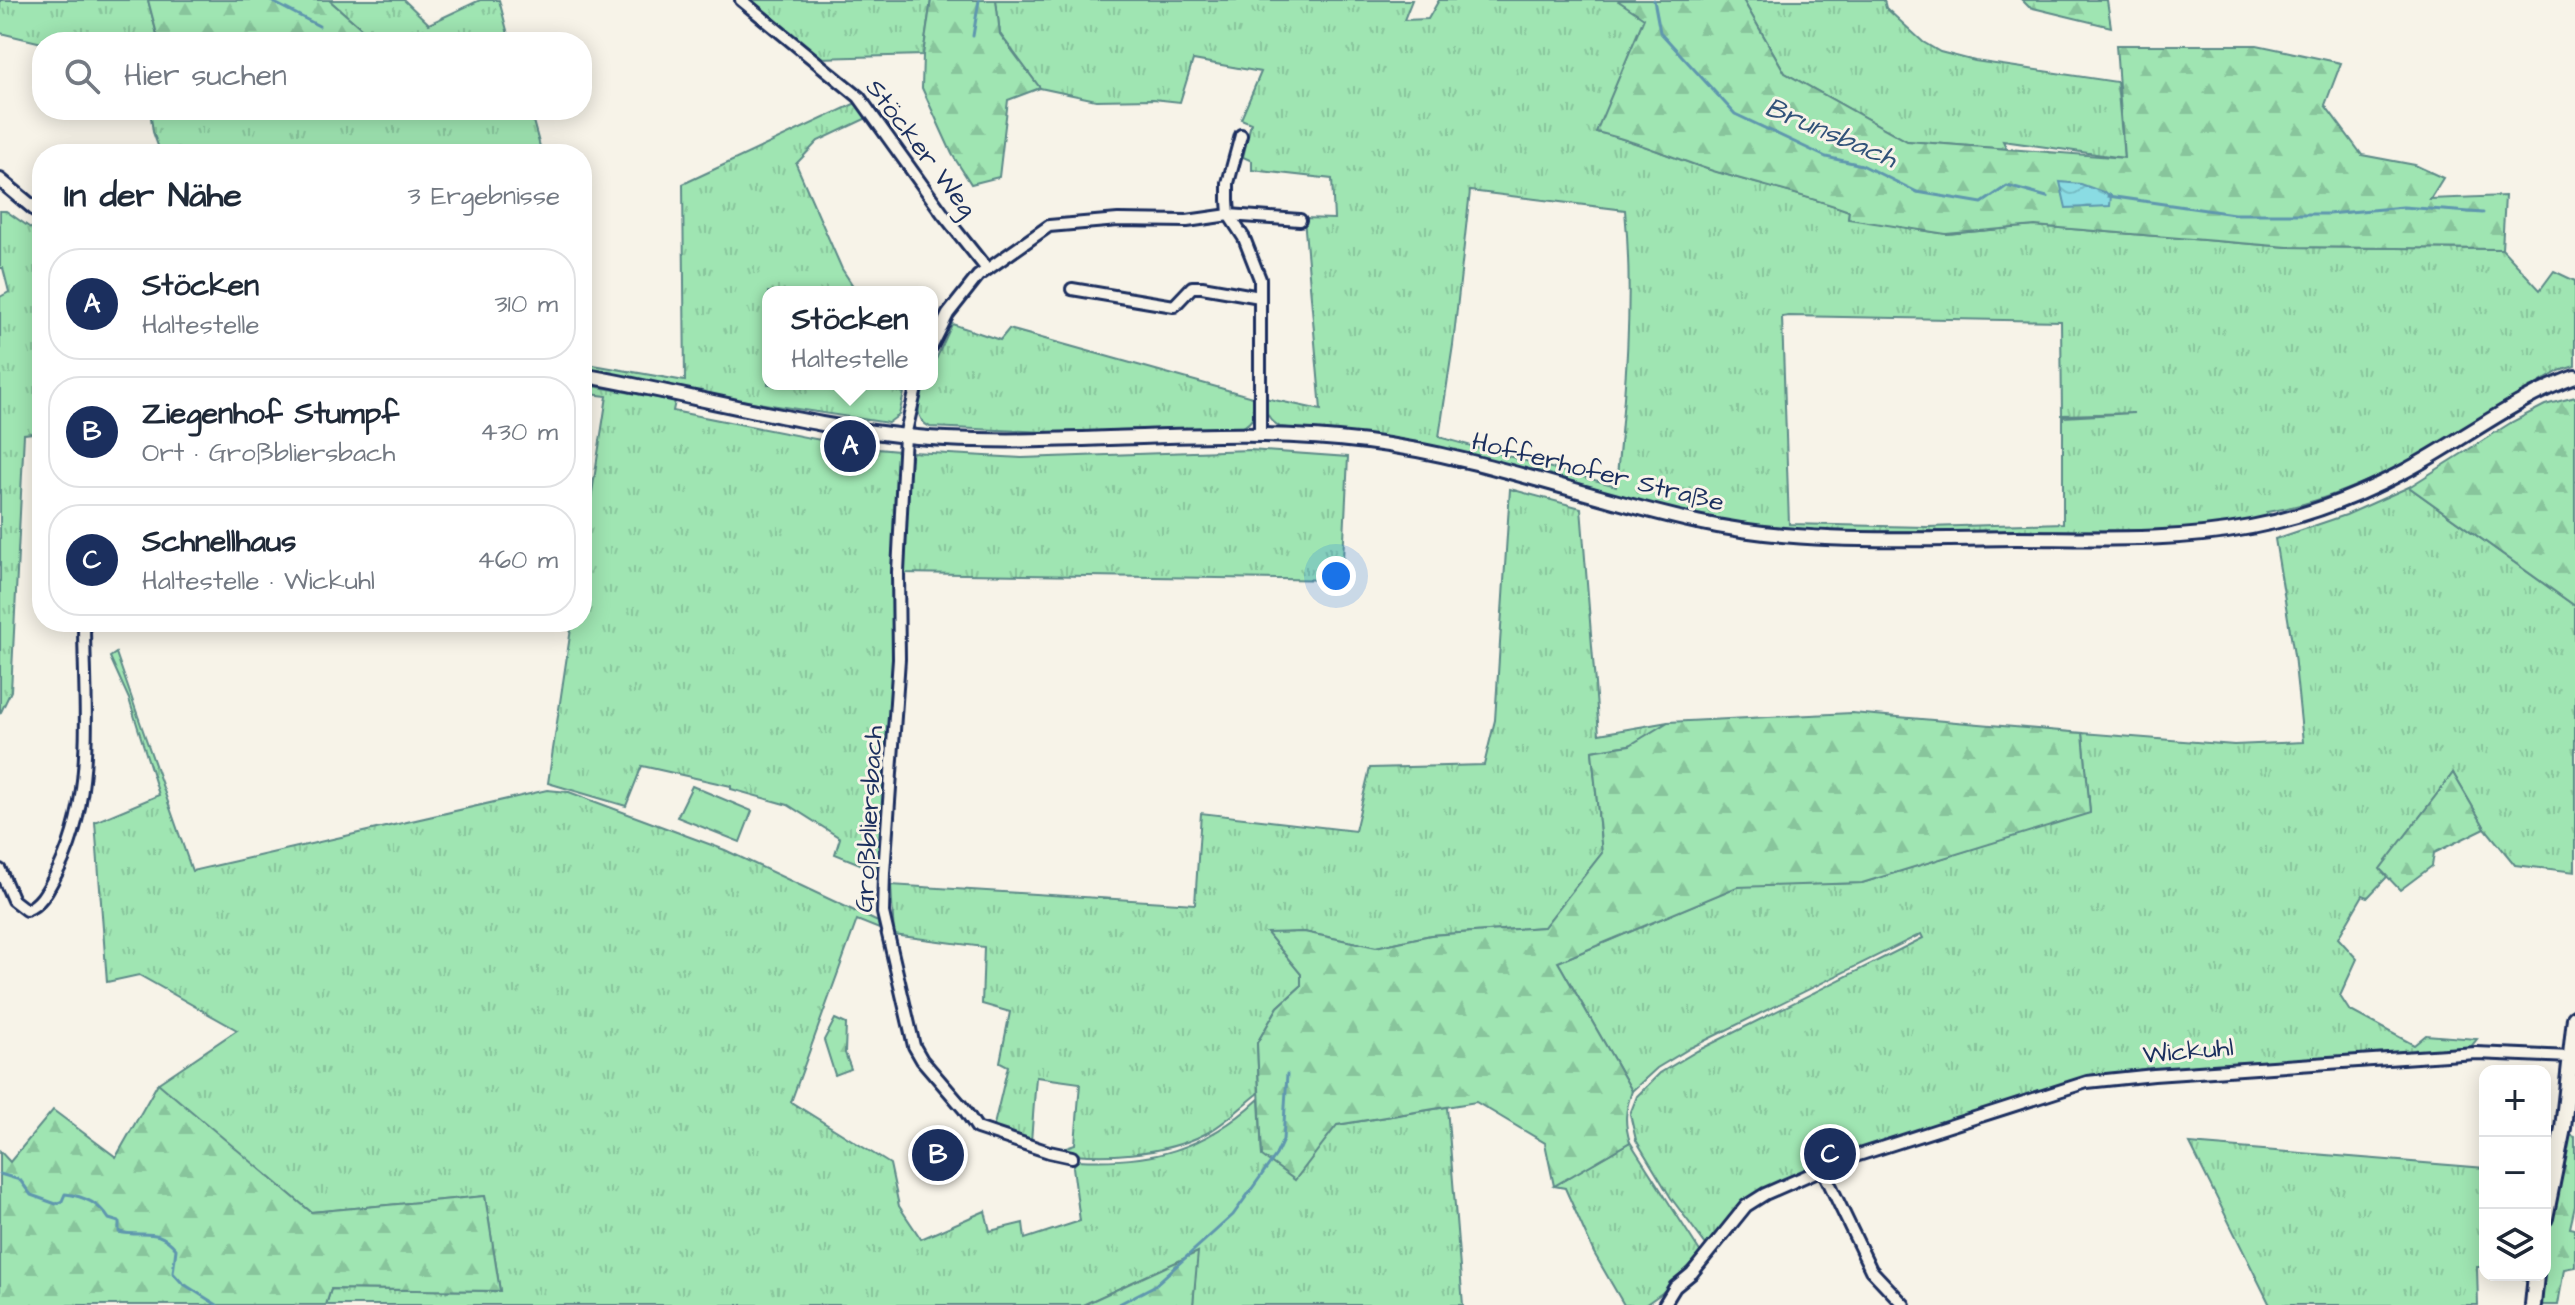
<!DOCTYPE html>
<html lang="de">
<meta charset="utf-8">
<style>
:root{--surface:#fff;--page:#f2f2f3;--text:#1f2937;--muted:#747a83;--line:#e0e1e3;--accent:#1b2f5e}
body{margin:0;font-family:"Architects Daughter",sans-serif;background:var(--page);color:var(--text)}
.controls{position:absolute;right:24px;bottom:24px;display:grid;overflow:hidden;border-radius:16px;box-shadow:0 4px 20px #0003}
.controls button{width:72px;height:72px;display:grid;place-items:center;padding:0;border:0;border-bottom:2px solid var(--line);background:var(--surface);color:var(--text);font:40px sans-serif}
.you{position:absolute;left:1336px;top:576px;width:28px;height:28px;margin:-20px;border:6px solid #fff;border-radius:50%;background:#1a73e8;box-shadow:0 0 0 12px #1a73e833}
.badge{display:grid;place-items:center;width:52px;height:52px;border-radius:50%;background:var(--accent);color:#fff;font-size:26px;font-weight:700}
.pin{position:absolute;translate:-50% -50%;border:4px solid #fff;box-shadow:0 2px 8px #0006}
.popup{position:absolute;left:762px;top:286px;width:176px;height:104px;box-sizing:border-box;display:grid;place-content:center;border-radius:16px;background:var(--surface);filter:drop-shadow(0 2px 6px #0005);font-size:26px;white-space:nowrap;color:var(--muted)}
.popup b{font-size:30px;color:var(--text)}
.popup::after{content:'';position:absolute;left:50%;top:100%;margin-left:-16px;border:16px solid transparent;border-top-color:var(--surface)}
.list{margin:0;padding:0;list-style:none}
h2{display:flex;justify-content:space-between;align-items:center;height:104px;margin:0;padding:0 32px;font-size:34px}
h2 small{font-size:26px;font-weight:400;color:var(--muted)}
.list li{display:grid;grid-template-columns:52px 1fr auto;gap:24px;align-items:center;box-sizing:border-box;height:112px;margin:0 16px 16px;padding:0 16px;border:2px solid var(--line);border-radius:32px}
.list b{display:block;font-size:30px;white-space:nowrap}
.list p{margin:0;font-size:26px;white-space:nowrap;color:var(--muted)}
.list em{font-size:26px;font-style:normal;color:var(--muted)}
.icon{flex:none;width:44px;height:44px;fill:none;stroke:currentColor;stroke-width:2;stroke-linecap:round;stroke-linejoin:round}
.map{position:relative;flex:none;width:2575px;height:1305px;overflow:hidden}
.search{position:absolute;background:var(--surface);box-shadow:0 4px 20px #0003;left:32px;top:32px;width:560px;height:88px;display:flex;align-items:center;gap:20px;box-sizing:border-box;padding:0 28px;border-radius:32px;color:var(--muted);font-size:30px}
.panel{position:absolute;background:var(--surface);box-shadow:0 4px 20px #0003;left:32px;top:144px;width:560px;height:488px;border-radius:32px}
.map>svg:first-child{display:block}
</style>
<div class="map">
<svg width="2575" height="1305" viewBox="0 0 2575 1305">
<defs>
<pattern id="grass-tufts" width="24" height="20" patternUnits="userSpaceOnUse" patternTransform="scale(2)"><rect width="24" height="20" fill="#9fe5b2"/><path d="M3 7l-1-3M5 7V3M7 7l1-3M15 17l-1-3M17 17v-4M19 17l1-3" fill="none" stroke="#88c59c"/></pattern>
<pattern id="forest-firs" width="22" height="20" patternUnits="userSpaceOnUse" patternTransform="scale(2)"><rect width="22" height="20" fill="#9fe5b2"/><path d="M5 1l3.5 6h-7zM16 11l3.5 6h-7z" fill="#88c59c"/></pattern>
<pattern id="water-waves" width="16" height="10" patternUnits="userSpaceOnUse" patternTransform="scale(2)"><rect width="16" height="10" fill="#8adce3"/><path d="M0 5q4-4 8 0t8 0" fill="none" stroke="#76bdc5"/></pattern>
</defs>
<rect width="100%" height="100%" fill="#f7f3e8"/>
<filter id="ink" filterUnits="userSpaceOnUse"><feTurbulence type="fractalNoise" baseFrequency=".0125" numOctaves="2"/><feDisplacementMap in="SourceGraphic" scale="16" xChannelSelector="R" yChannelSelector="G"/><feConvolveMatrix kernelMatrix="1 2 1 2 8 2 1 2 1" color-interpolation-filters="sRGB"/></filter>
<g filter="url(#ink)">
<g fill="url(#grass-tufts)" stroke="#5d8a88" stroke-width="2" fill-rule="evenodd">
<path d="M0,0H148L159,42L42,43L0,33Z"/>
<path d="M329,0H404L429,24L480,0H499L510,42H377Z"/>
<path d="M747,0H931L923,55L819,58Z"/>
<path d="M996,0H1412L1404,20L1428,19L1439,0H1617L1645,17L1597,132C1635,140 1671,157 1708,169C1755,184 1803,194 1849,211L1848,218L1946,234L2035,226L2288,247L2502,249L2540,290L2554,271L2575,281V366L2559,371C2468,425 2373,495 2267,512L2273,516L2191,530L1787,532L1703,517L1436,449L1374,437L1280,427C1268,419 1265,413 1265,398L1321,410L1304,218L1334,219L1332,179L1252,170V161L1243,157L1251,123L1241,119L1261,72L1193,60L1180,102L1153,99L1096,100L1040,88L1000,34ZM1470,191L1625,210C1634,302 1625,395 1616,486L1439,437L1453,345ZM1789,316L2061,321L2062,415L2134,413L2063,417V523L1927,527L1789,524L1782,317Z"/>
<path d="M1743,0H1884L1886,8L1923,42L1940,52L1975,61L2117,82L2124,158L2003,141L2007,149L1907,141L1785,73Z"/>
<path d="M858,102L867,118L818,141L796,164L842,269L857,292H768V384H884L904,393L899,415L888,423L686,392L582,371V363L685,381L683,184Z"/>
<path d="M150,110H530L542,154H161L153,132Z"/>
<path d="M0,211H6L42,236V432L24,434L11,691L0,714V297L9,292L3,268H0Z"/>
<path d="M952,324L1000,340L1009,329L1256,398C1257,412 1254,422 1241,428L1071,433L930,427C912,418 919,400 926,384H932V368Z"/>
<path d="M582,384L675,401L673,411L836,443L837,447L851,450L856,447L898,451L890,776L880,872L835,854L840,838L788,805L731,789V786L642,766L626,806L548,783L572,622H582V557L607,396L582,393Z"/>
<path d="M1250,450L1348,457L1342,580L902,573L907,470L913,452L1022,458Z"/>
<path d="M2409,487L2575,606V872L2515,865L2485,828L2453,773L2381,868L2387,877L2368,897L2363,895L2338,938L2357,959L2340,996L2349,1010L2414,1045L2426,1035L2477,1039L2469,1049L2083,1077L1826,1162L1744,1204L1706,1245L1671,1198L1636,1140L1630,1114L1637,1096L1660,1073L1697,1051L1923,938L1921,934L1692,1047L1657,1068L1632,1091L1558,962L1738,886L1862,883L2090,812L2083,733L2234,745L2303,742L2294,655L2275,539L2346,515Z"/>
<path d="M1510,489L1581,508L1599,734L1668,722L1634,744L1592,751L1602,853L1544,927L1431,935L1376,947L1304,932L1268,934L1301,974V986L1278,1007L1257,1043L1259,1093C1242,1106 1224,1125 1205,1134C1164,1155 1099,1160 1054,1151L1075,1144L1080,1083L1036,1077L1031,1142L998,1131L994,1125L1008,1066L1000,1062L1010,1012L982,1004L984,947L894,935L891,885L1195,904L1201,813L1355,831L1370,768L1484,765L1495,720Z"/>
<path d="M116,653L192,871L547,790L569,792L725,850L878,922L879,929L857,920L791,1102L890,1164L899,1206L921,1239L985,1211L990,1231L1023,1223L1025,1239L1080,1221L1073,1167L1077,1160C1151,1164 1204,1150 1259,1099L1262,1155L1337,1125L1447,1107L1463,1305H1193L1197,1253L1083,1305H326L331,1289L500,1291L485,1196L311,1212L157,1084L237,1030L139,975L107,982L95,822L159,795L129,699L110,657Z"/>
<path d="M1630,1142L1701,1253L1662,1293L1645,1305H1624L1594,1253L1565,1188L1554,1186Z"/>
<path d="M2190,1144L2485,1168V1266H2477L2478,1305H2270Z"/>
</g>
<g fill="url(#forest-firs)" stroke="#5d8a88" stroke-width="2">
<path d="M148,0H329L377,42H159Z"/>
<path d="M931,0H996L1000,34L1040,88L1008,100L999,177L971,184L952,154L922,88L923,55Z"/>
<path d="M1617,0H1743L1785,73L1907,141L2124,158L2116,45H2257L2341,63L2325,105L2362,155L2415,165L2443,178L2430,199L2505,196L2502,249L2288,247L2035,226L1946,234L1848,219L1849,211C1802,194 1754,184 1707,169C1670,157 1635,140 1596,132L1644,18Z"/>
<path d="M2022,0H2107L2111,27L2029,7Z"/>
<path d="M2575,397V606L2409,487L2512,422L2545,405Z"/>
<path d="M1852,713L2083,733L2090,813L1862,883L1737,887L1558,962L1632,1091C1625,1110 1624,1123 1630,1142L1554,1186L1545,1143L1476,1102L1337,1125L1295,1180L1262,1156L1257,1043L1278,1007L1301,986V974L1267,933L1304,932L1376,947L1431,935L1544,927L1602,853L1592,751L1630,745L1668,722Z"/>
<path d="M2453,773L2485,828L2434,853L2432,866L2400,890L2380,869Z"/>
<path d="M835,1019L846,1024L845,1053L851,1069L835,1075L824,1040Z"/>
<path d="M158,1083L311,1212L485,1196L500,1291L331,1289L326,1305H0V1151L10,1162L53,1110L116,1157Z"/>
<path d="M2567,1134L2575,1137V1206L2570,1228L2575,1229V1267L2564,1269L2558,1305H2541L2542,1296L2519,1275H2545V1155Z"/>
<path d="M1198,1252L1193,1305H1083Z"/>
</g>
<path fill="#9fe5b2" stroke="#5d8a88" stroke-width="2" d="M692,786L752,811L740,842L677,817Z"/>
<path fill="url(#water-waves)" stroke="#5e97ae" stroke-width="2" d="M2060,182L2081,184L2111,195L2110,206L2066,208Z"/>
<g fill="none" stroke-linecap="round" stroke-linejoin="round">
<g stroke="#5e97ae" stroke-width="3">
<path d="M269,0L319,26"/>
<path d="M1654,0L1660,32L1735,114L1826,157L1862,165L1917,192L1982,203L2007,186L2047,197"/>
<path d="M973,36L979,0"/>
<path d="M2108,196L2234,214H2328L2403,207L2483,213"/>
<path d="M0,1174L20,1180L31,1195L56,1204L62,1201L65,1194C84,1196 99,1203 109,1219L119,1222V1232C144,1238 157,1226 176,1249L173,1273L182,1283L217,1305"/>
<path d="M1117,1305L1154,1286L1233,1215L1276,1155L1283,1140L1287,1074"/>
</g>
<g stroke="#1b2f5e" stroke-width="16">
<g id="minor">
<path d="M741,0L859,97L943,214L986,268"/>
<path d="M1241,135L1228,183V200L1229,215L1244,238L1260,279V434"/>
<path d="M1072,289L1174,306L1192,287H1202L1260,297"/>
<path d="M932,346L948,314L978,276L1049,226L1118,220L1187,221L1229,215L1300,220"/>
<path d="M917,384L905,436L903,472L898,572L899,659L884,873L883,913L914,1046L922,1060L964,1109L977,1128L1049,1152L1072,1157"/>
<path d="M0,870L13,900L26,910C40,905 47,891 54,878C97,802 84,707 84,622"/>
<path d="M1822,1168L1871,1270L1904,1305"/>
<path d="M1664,1305L1675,1287L1692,1273L1746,1206L1765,1194L1843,1160L2087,1082L2154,1075L2476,1053L2571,1057"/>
</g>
</g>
<g stroke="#1b2f5e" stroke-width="18">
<g id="tertiary">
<path d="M0,180L42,215"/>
<path d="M582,375C704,397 822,432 946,439C1087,446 1227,424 1367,442C1480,456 1587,498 1697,522C1801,545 1909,539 2015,538C2093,538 2173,542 2251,527C2304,517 2357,497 2405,471C2462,441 2513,399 2575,377"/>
</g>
</g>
<g stroke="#1b2f5e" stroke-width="20">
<g id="secondary">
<path d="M2545,1218L2563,1128L2575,1018"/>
<path d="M2533,1305L2536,1275"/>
</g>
</g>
<use href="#minor" stroke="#f7f3e8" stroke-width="10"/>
<use href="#tertiary" stroke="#f7f3e8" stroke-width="12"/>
<use href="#secondary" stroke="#f7f3e8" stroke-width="14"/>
</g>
</g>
<g text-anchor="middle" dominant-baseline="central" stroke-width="6" stroke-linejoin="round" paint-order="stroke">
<g font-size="26" fill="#1b2f5e" stroke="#f7f3e8">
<text transform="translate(921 148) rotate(53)">Stöcker Weg</text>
<text transform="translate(1598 472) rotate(14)">Hofferhofer Straße</text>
<text transform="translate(869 819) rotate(-87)">Großbliersbach</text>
<text transform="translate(2188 1051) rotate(-5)">Wickuhl</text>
</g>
<g font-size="28" font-style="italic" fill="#315279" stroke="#f7f3e8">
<text transform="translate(1831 133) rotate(23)">Brunsbach</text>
</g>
</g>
</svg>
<div class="controls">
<button>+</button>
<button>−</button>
<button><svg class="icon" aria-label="layers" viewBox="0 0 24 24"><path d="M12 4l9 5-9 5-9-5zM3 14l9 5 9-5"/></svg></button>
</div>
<div class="you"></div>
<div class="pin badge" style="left:850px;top:446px">A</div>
<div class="popup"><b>Stöcken</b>Haltestelle</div>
<div class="pin badge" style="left:938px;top:1155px">B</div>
<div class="pin badge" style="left:1830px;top:1154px">C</div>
<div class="search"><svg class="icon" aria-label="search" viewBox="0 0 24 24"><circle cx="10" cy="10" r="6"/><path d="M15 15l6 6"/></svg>Hier suchen</div>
<section class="panel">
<h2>In der Nähe<small>3 Ergebnisse</small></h2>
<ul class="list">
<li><span class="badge">A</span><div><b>Stöcken</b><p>Haltestelle</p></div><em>310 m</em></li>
<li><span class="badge">B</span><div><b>Ziegenhof Stumpf</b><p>Ort · Großbliersbach</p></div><em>430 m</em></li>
<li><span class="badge">C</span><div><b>Schnellhaus</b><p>Haltestelle · Wickuhl</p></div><em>460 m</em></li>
</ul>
</section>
</div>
